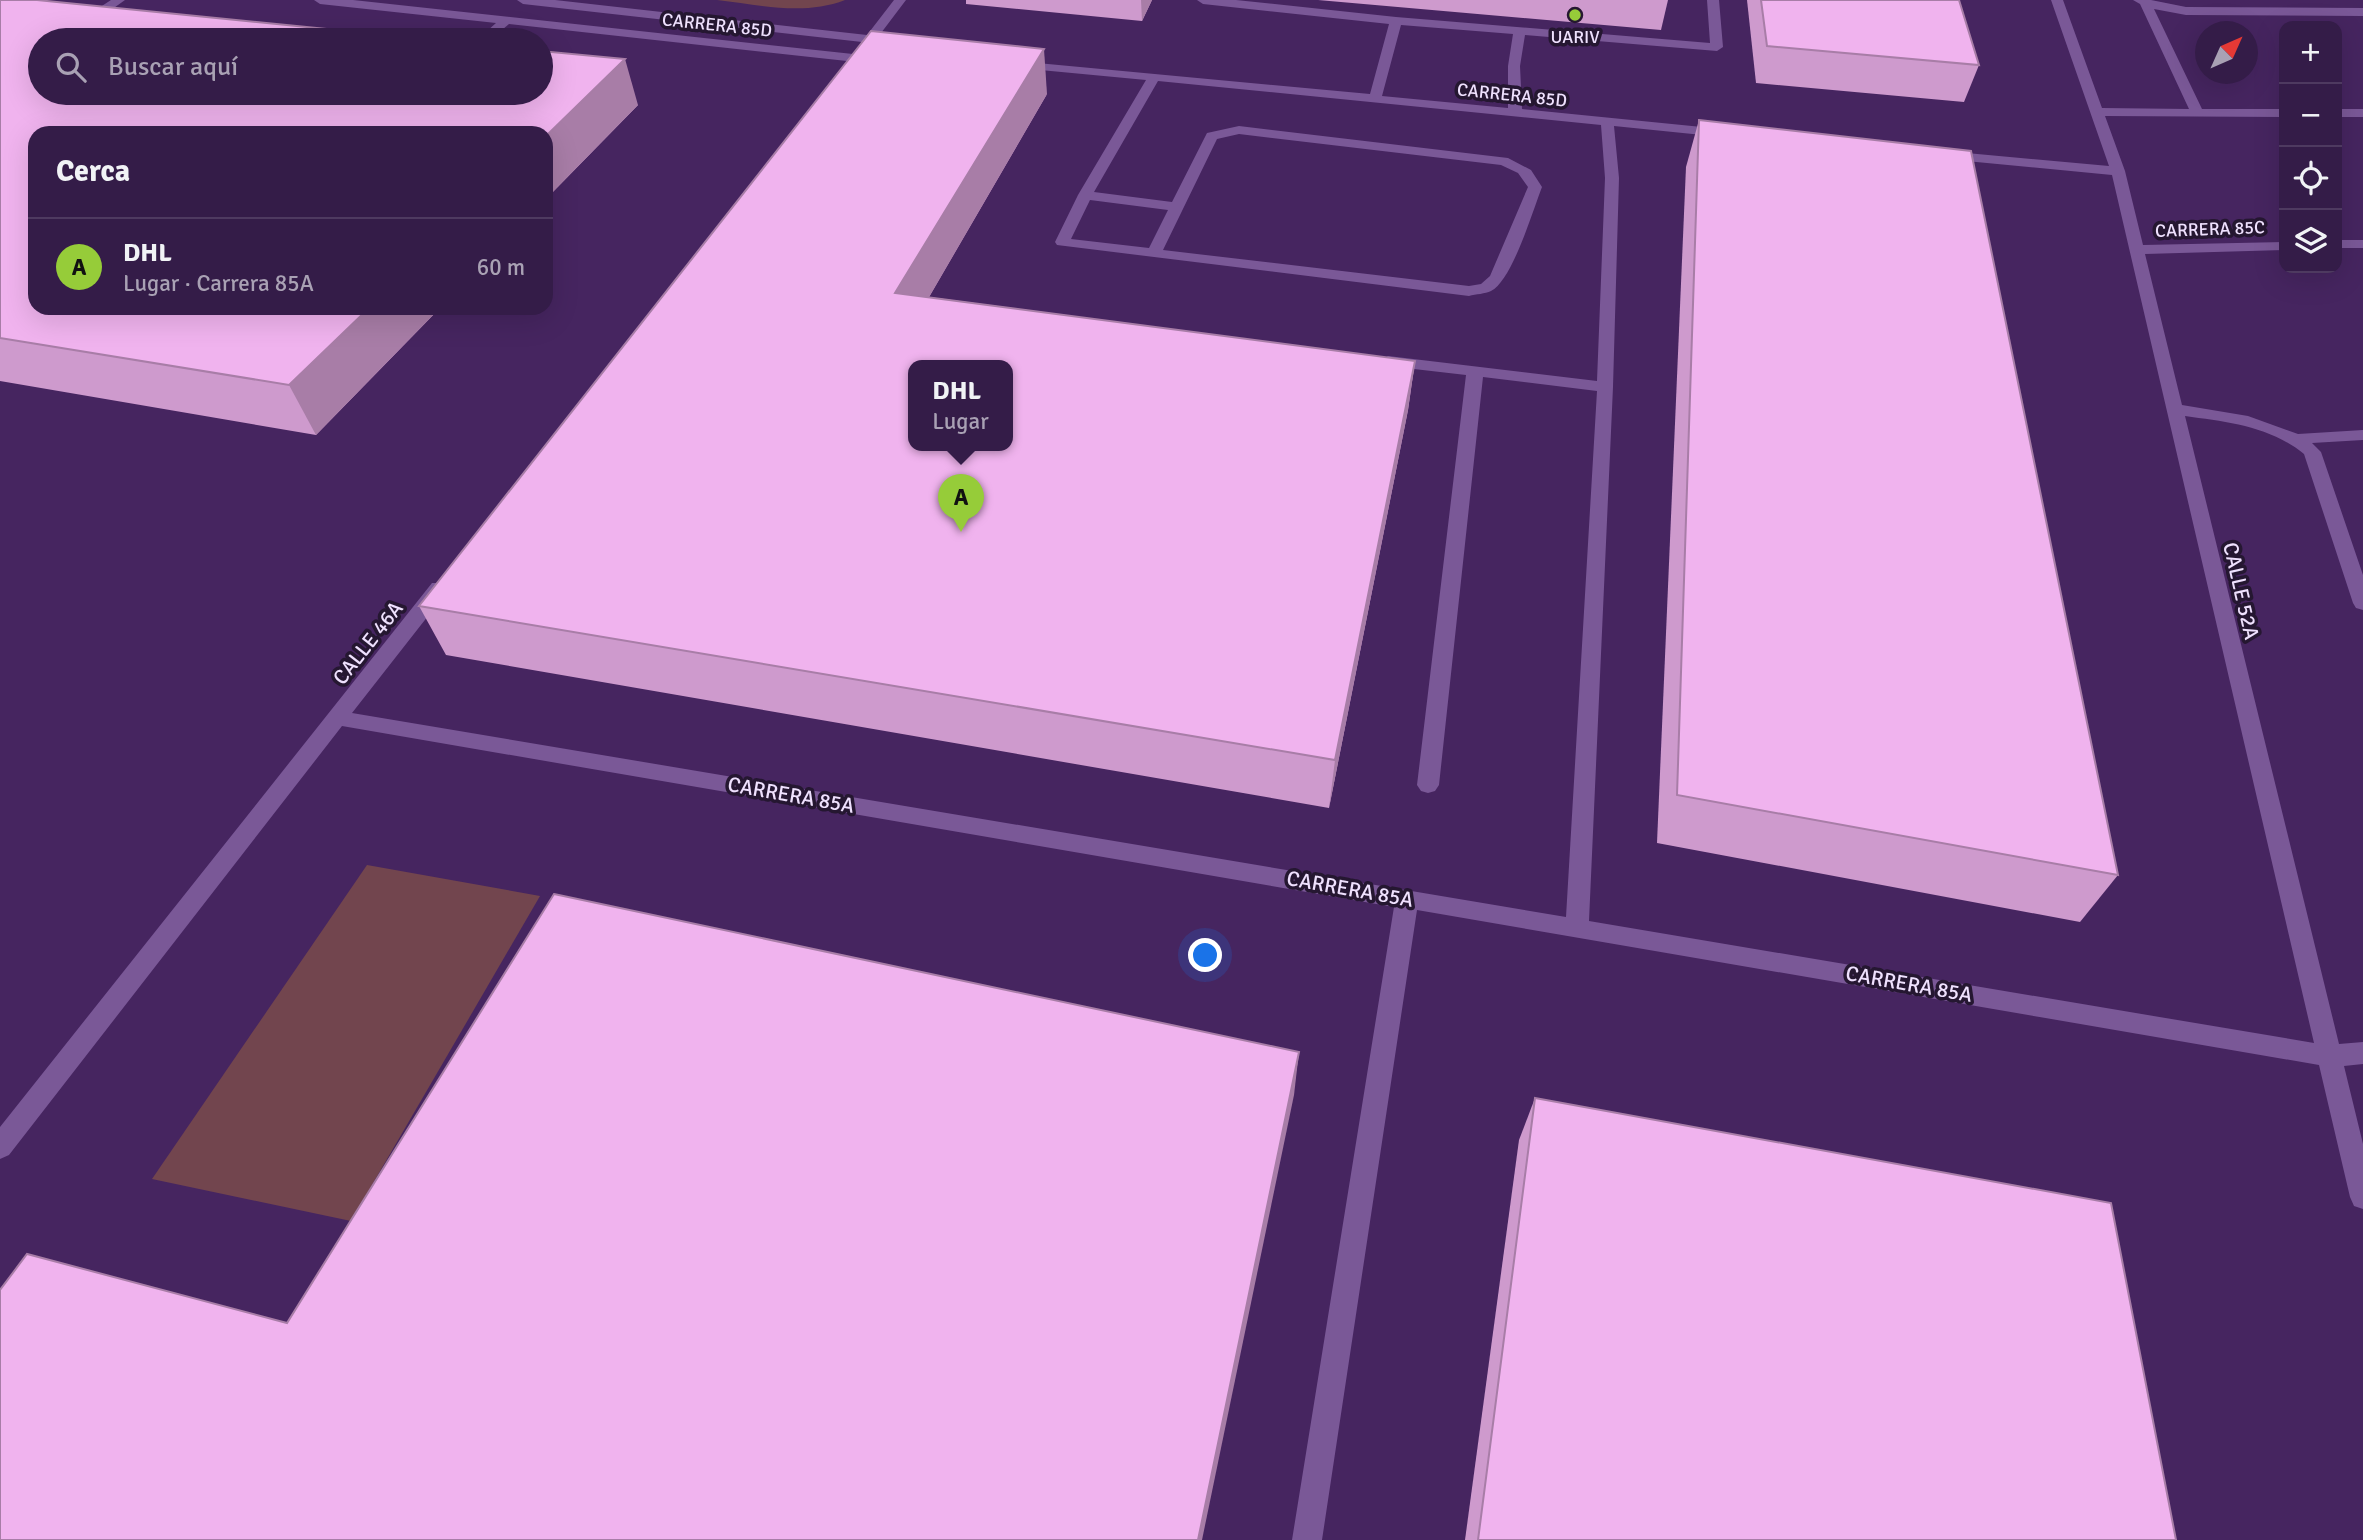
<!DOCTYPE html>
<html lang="es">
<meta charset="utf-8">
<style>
:root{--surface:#341c48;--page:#3f2952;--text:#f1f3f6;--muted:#a9a1b4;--line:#4e3a60;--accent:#96cc39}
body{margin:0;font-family:Signika,sans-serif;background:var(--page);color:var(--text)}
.controls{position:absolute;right:21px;top:21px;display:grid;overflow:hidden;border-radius:14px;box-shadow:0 7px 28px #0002}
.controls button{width:63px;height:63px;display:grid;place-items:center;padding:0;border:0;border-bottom:2px solid var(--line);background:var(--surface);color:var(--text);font:35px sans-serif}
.compass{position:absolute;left:2195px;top:21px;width:63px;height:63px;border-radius:50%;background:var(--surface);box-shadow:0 7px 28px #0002;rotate:45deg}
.you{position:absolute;left:1206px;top:956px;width:24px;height:24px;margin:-18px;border:5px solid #fff;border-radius:50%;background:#1a73e8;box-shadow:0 0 0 10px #1a73e833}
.badge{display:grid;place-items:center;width:46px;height:46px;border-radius:50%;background:var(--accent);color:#111;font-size:23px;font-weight:700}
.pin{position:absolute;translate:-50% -58px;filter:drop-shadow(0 2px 4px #0008)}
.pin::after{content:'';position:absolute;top:37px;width:24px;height:21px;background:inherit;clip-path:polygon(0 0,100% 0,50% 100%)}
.popup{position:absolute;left:908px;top:360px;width:105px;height:91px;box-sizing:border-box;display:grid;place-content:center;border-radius:14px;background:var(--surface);filter:drop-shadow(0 2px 5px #0005);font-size:23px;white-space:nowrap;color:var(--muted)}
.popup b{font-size:26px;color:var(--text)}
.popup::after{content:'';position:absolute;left:50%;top:100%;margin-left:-14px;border:14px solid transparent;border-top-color:var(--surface)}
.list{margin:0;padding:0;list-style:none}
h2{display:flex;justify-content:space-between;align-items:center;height:91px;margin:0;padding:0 28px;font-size:30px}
h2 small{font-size:23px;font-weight:400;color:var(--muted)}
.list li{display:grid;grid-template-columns:46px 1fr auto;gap:21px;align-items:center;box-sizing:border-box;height:98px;padding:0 28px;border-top:2px solid var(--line)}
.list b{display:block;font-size:26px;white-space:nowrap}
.list p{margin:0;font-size:23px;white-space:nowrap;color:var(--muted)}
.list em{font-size:23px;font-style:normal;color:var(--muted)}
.icon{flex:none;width:38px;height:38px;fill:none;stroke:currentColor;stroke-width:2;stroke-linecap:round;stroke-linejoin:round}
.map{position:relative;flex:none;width:2363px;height:1540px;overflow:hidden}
.search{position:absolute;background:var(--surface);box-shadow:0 7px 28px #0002;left:28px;top:28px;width:525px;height:77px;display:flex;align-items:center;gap:18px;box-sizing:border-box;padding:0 24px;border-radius:38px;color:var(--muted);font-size:26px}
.panel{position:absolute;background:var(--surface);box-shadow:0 7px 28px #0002;left:28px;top:126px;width:525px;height:189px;border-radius:21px}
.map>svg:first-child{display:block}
</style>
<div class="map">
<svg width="2363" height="1540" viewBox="0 0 2363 1540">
<rect width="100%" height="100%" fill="#462560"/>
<g fill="#72454e">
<path d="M717,0H845C804,16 760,5 717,0Z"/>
<path d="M367,865L540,896L351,1221L152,1179Z"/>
</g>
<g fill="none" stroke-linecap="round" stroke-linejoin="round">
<g fill="#7a5897" fill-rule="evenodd">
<path d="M111,0H125L90,25H82V19Z"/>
<path d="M314,0H353L853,54L862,42L523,4L517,0H555L867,35L894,0H906L878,37L886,40V46L873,44L866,53L883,52V58L856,62L509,24L490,40H477L496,23L320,4Z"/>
<path d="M1197,0H1236L1396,17L1710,43L1707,0H1719L1723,47L1717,51L1525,35L1520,66L1522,109L1722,129L1729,133L1722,137L1614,126L1619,178L1613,387L1589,921L2314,1043L2112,175L1945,159L1938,155L1945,151L2109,166L2051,0H2063L2102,108L2189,109L2140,4L2133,0H2151L2186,7L2363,8V16L2186,15L2154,9L2202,109H2284V117L2105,116L2125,171L2143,245L2284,242V250L2145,254L2182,405L2248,416L2298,434L2363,430V440L2312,443L2321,452L2363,575V610L2356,608L2353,603L2304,454C2269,426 2228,422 2185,416L2339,1044L2363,1042V1064L2344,1066L2363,1144V1209L2354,1206L2350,1197L2319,1065L1417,910L1322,1540H1292L1394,907L342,726L9,1155L0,1159V1127L432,583H446L448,588L446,593L352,713L1566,917L1597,391L1483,377L1439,785L1435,791L1428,793L1421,791L1417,785L1466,375L1388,366L1380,361L1388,356L1597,381L1605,178L1601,125L1158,81L1094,192L1172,202L1207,133L1239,126L1508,158L1531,170L1542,187C1533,210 1512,281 1491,291C1485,294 1476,294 1469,296L1057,245L1055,242L1078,195L1146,80L1019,68L1015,67V61L1370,94L1389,24L1203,4ZM1401,25L1513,34L1508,66V108L1382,96ZM1239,134L1501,165L1518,173L1528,187L1490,276L1481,284L1469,286L1163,250L1217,139ZM1090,200L1168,210L1149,248L1071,239Z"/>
<rect x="2337" y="109" width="26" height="8"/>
<rect x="2337" y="240" width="26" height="8"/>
</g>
</g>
<g fill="#ce9acd">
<path d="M0,0L638,105L546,199V133L440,308L316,435L0,381Z"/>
<path d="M966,0H1152L1142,21L966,4Z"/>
<path d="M1318,0H1668L1661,30Z"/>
<path d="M1747,0H1959L1979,65L1964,102L1756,83Z"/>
<path d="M1047,94L929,297L1415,361L1408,410L1329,808L446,655L419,606Z"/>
<path d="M1699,120L2118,875L2080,922L1657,843L1686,167Z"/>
<path d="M1535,1098L2176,1540H1465L1519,1140Z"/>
</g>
<g fill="#a87da7">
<path d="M1141,0H1152L1142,21Z"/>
<path d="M1044,49L1047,94L903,342L895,293Z"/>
<path d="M625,59L638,105L546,199V136Z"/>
<path d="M369,308H440L316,435L289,385Z"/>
<path d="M1415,361L1408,410L1329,808L1335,760Z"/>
<path d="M1299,1052L1294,1095L1202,1540H1198Z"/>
</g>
<g fill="#f0b3ee" stroke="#a87da7" stroke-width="2" fill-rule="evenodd">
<path d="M0,0H37L437,40H40V93H541V51L625,59L546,136V133H35V308H369L289,385L0,338Z"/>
<path d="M1761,0H1959L1979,65L1767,46Z"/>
<path d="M871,31L1044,49L895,293L1415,361L1335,760L419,606ZM914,366H1008V446H914Z"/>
<path d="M1699,120L1971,151L2118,875L1677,795Z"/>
<path d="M554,894L1299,1052L1198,1540H0V1290L27,1254L287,1323Z"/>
<path d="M1535,1098L2111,1203L2176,1540H1478Z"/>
</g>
<circle fill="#96cc39" stroke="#251731" stroke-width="2.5" cx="1575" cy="15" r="7"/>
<g text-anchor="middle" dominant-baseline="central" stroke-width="7" stroke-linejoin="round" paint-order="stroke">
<g font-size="18" fill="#efe1fe" stroke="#251731">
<text transform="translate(717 25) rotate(6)">CARRERA 85D</text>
<text transform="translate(1512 95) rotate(6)">CARRERA 85D</text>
<text transform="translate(2210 229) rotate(-2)">CARRERA 85C</text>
</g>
<g font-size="18" fill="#efe1fe" stroke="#251731">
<text x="1575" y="37">UARIV</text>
</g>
<g font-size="21" fill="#efe1fe" stroke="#251731">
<text transform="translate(2241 591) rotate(77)">CALLE 52A</text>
<text transform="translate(368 643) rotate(-52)">CALLE 46A</text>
<text transform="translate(791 795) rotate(10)">CARRERA 85A</text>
<text transform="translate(1350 889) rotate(10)">CARRERA 85A</text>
<text transform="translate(1909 984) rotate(10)">CARRERA 85A</text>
</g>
</g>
</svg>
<div class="controls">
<button>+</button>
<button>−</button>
<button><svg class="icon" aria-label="locate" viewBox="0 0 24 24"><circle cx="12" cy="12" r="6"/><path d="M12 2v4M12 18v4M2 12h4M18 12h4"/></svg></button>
<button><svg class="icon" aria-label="layers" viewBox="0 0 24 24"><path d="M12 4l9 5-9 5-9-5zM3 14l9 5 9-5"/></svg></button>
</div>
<svg class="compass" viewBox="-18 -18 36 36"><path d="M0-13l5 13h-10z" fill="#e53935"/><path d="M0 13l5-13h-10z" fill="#a9a1b4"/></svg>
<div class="you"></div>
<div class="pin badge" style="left:961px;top:532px">A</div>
<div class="popup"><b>DHL</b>Lugar</div>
<div class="search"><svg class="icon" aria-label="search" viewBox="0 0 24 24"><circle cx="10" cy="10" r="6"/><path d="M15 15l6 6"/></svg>Buscar aquí</div>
<section class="panel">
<h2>Cerca<small></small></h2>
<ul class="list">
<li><span class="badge">A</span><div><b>DHL</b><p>Lugar · Carrera 85A</p></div><em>60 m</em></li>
</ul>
</section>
</div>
